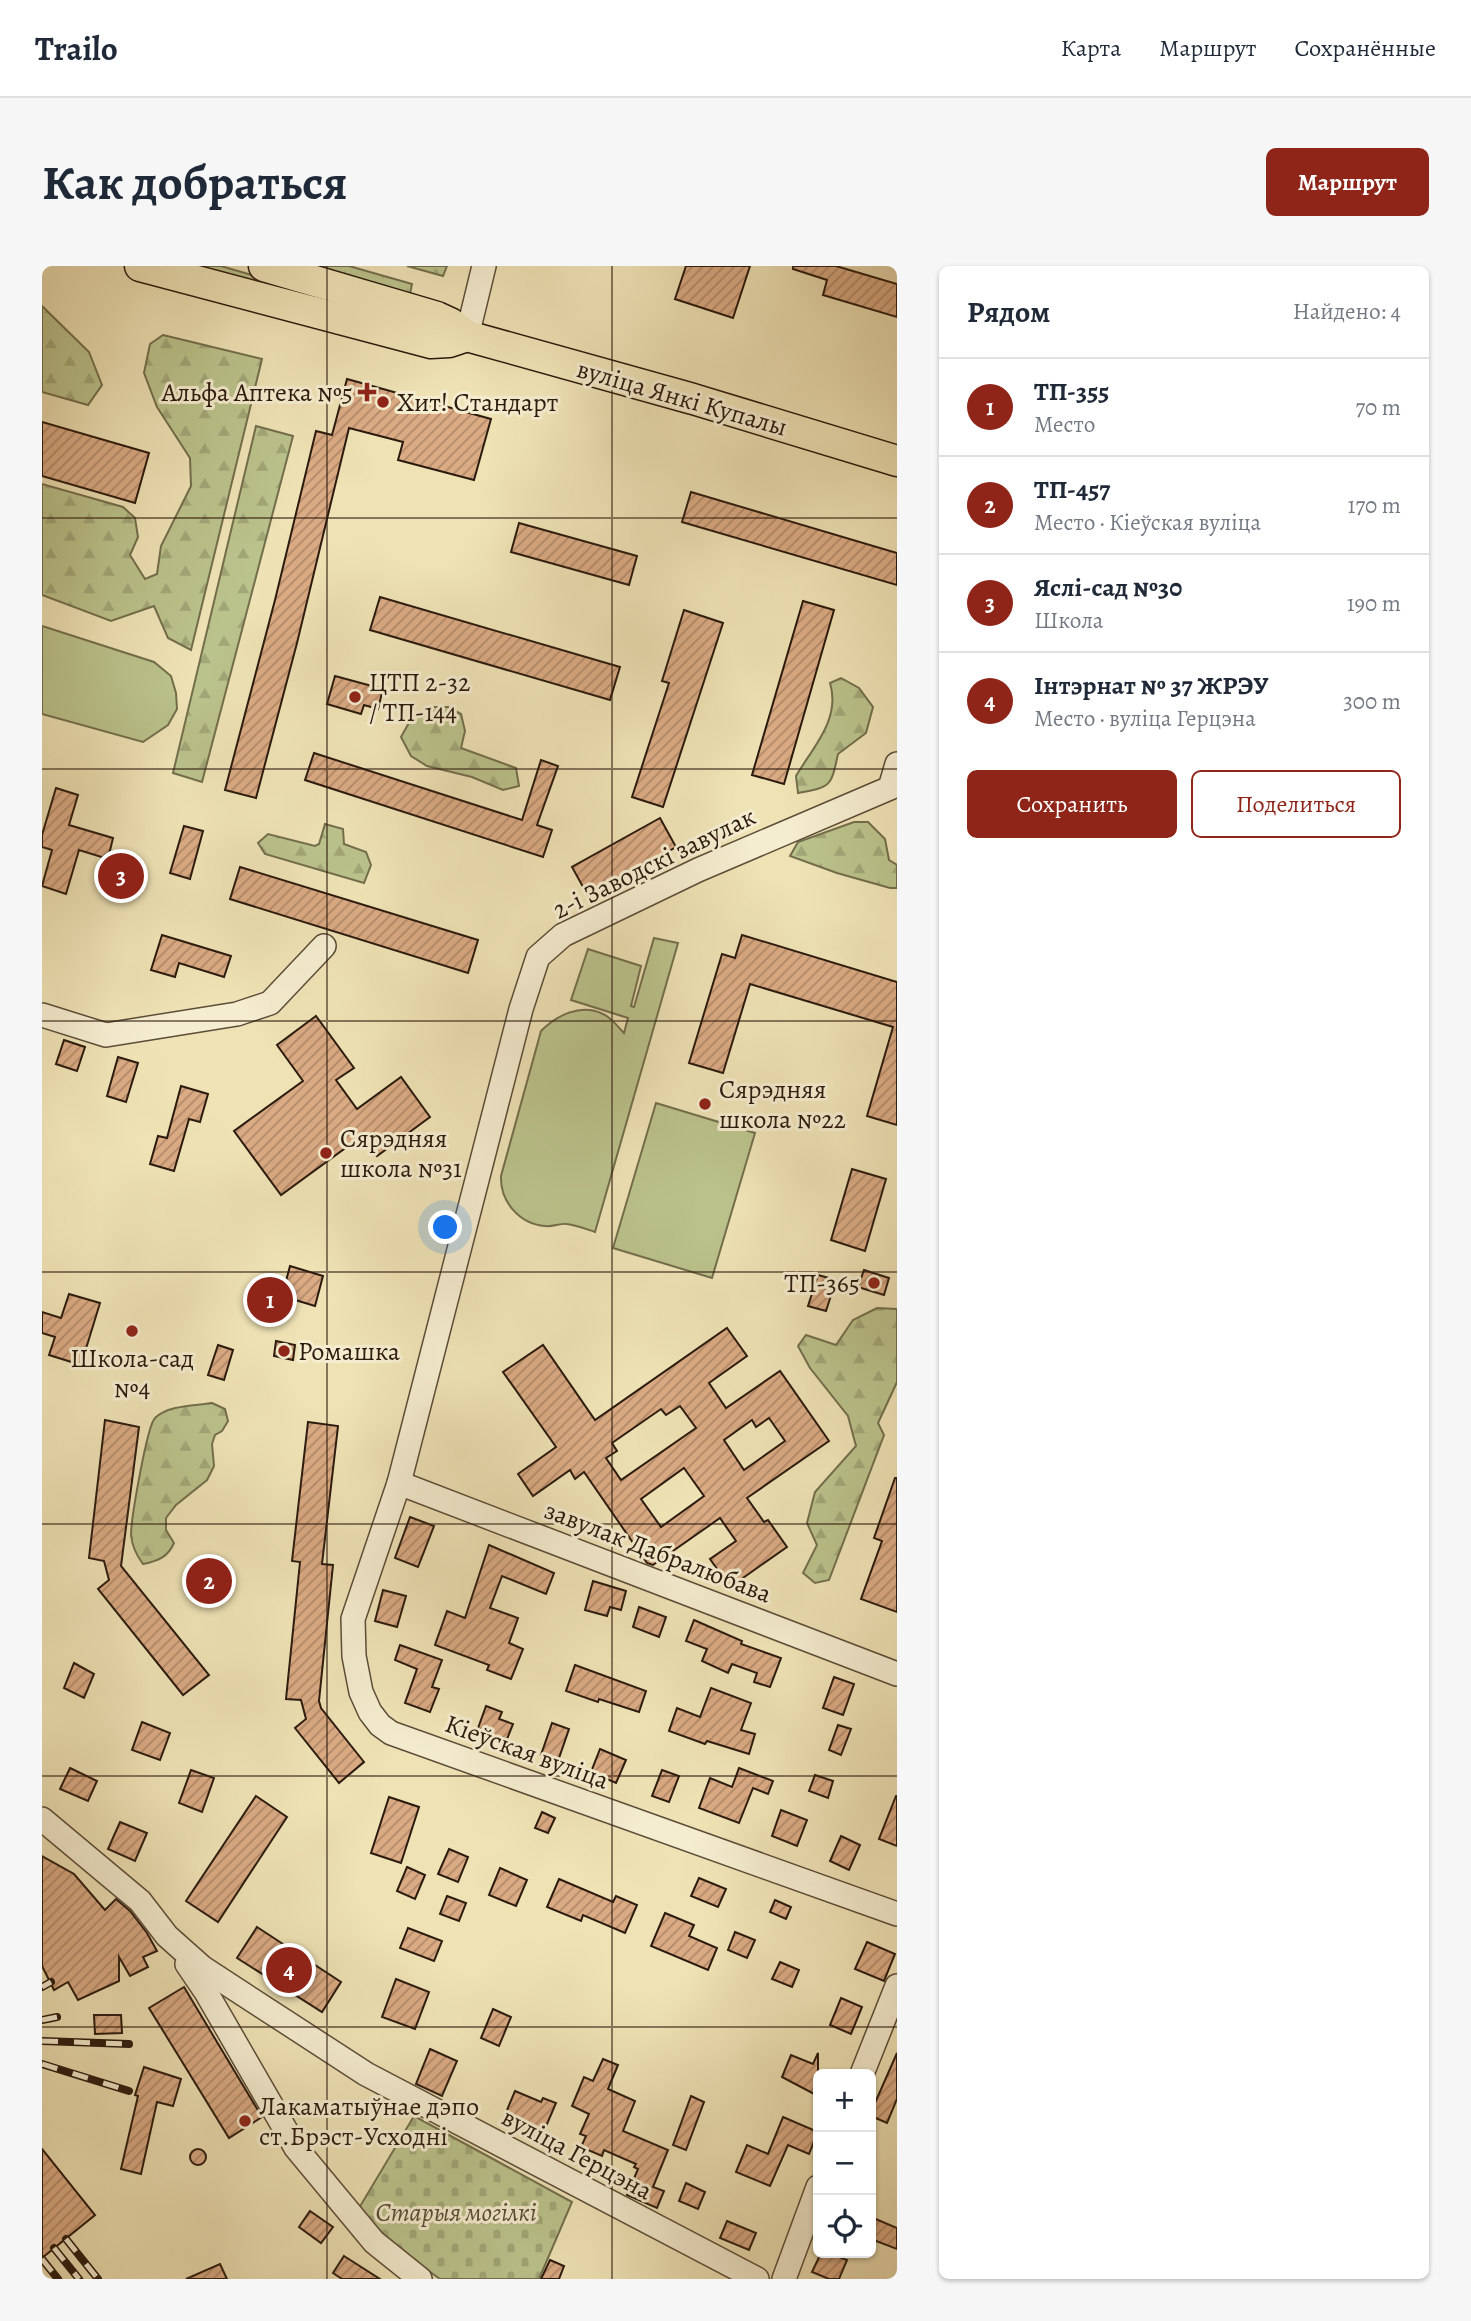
<!DOCTYPE html>
<html lang="ru">
<meta charset="utf-8">
<style>
:root{--surface:#fff;--page:#f6f6f7;--text:#1f2937;--muted:#747a83;--line:#e0e1e3;--accent:#8f2418}
body{margin:0;font-family:Alegreya,serif;background:var(--page);color:var(--text)}
.controls{position:absolute;right:21px;bottom:21px;display:grid;overflow:hidden;border-radius:10px;box-shadow:0 2px 5px #0004}
.controls button{width:63px;height:63px;display:grid;place-items:center;padding:0;border:0;border-bottom:2px solid var(--line);background:var(--surface);color:var(--text);font:35px sans-serif}
.you{position:absolute;left:404px;top:962px;width:24px;height:24px;margin:-18px;border:5px solid #fff;border-radius:50%;background:#1a73e8;box-shadow:0 0 0 10px #1a73e833}
.badge{display:grid;place-items:center;width:46px;height:46px;border-radius:50%;background:var(--accent);color:#fff;font-size:23px;font-weight:700}
.pin{position:absolute;translate:-50% -50%;border:4px solid #fff;box-shadow:0 2px 7px #0006}
.list{margin:0;padding:0;list-style:none}
h2{display:flex;justify-content:space-between;align-items:center;height:91px;margin:0;padding:0 28px;font-size:30px}
h2 small{font-size:23px;font-weight:400;color:var(--muted)}
.list li{display:grid;grid-template-columns:46px 1fr auto;gap:21px;align-items:center;box-sizing:border-box;height:98px;padding:0 28px;border-top:2px solid var(--line)}
.list b{display:block;font-size:26px;white-space:nowrap}
.list p{margin:0;font-size:23px;white-space:nowrap;color:var(--muted)}
.list em{font-size:23px;font-style:normal;color:var(--muted)}
.actions{display:flex;gap:14px;padding:21px 28px}
.actions a{flex:1;padding:16px 0;border:2px solid var(--accent);border-radius:10px;text-align:center;font-size:24px;color:var(--accent)}
.actions .main{background:var(--accent);color:#fff}
.icon{flex:none;width:38px;height:38px;fill:none;stroke:currentColor;stroke-width:2;stroke-linecap:round;stroke-linejoin:round}
.map{position:relative;flex:none;width:855px;height:2013px;overflow:hidden;border-radius:10px}
header{display:flex;align-items:center;gap:42px;box-sizing:border-box;height:98px;padding:0 35px;background:var(--surface);border-bottom:2px solid var(--line)}
header strong{font-size:33px}
nav{display:flex;gap:38px;margin-inline-start:auto;font-size:24px}
.intro{display:flex;align-items:center;justify-content:space-between;box-sizing:border-box;height:168px;padding:0 42px}
h1{margin:0;font-size:49px}
.button{padding:18px 32px;border-radius:10px;background:var(--accent);color:#fff;font-size:24px;font-weight:700}
main{display:flex;gap:42px;padding:0 42px}
aside{flex:1;background:var(--surface);border-radius:10px;box-shadow:0 2px 5px #0004}
.map>svg:first-child{display:block}
</style>
<header>
<strong>Trailo</strong>
<nav><a>Карта</a><a>Маршрут</a><a>Сохранённые</a></nav>
</header>
<div class="intro"><h1>Как добраться</h1><a class="button">Маршрут</a></div>
<main>
<div class="map">
<svg width="855" height="2013" viewBox="0 0 855 2013">
<defs>
<pattern id="grass-tufts" width="24" height="20" patternUnits="userSpaceOnUse" patternTransform="scale(1.75)"><rect width="24" height="20" fill="#bbc38c"/><path d="M3 7l-1-3M5 7V3M7 7l1-3M15 17l-1-3M17 17v-4M19 17l1-3" fill="none" stroke="#a1a778"/></pattern>
<pattern id="forest-firs" width="22" height="20" patternUnits="userSpaceOnUse" patternTransform="scale(1.75)"><rect width="22" height="20" fill="#bbc38c"/><path d="M5 1l3.5 6h-7zM16 11l3.5 6h-7z" fill="#a1a778"/></pattern>
<pattern id="cemetery-stones" width="16" height="16" patternUnits="userSpaceOnUse" patternTransform="scale(1.75)"><rect width="16" height="16" fill="#bbc38c"/><path d="M2 7V4a2 2 0 0 1 4 0v3zM10 15v-3a2 2 0 0 1 4 0v3z" fill="#a1a778"/></pattern>
<pattern id="building-hatch" width="6" height="6" patternUnits="userSpaceOnUse" patternTransform="scale(1.75)"><rect width="6" height="6" fill="#dbab84"/><path d="M-1 1l2-2M0 6l6-6M5 7l2-2" fill="none" stroke="#b28a6a"/></pattern>
</defs>
<rect width="100%" height="100%" fill="#efe3b6"/>
<filter id="stains"><feTurbulence type="fractalNoise" baseFrequency=".00286" numOctaves="4"/><feColorMatrix values="0 0 0 0 .2 0 0 0 0 .09 0 0 0 0 .02 0 0 0 .5 -.17"/></filter>
<radialGradient id="worn" r=".72"><stop offset=".6" stop-color="#630" stop-opacity="0"/><stop offset="1" stop-color="#630" stop-opacity=".3"/></radialGradient>
<g fill="url(#grass-tufts)" stroke="#736e4d" stroke-width="2">
<path d="M149,0H179L361,53Z"/>
<path d="M269,0H307L370,18L368,28Z"/>
</g>
<g fill="url(#forest-firs)" stroke="#736e4d" stroke-width="2">
<path d="M365,0H405L401,10Z"/>
<path d="M0,40L47,86L60,119L46,139L0,126Z"/>
<path d="M121,69L220,93L149,384L126,372L112,340L69,355L0,329V218L81,241L93,252L96,271L88,289L103,313L115,308L119,280L149,220L148,192L115,141L102,107L108,78Z"/>
<path d="M214,160L251,170L160,516L131,507Z"/>
<path d="M799,412L817,422L831,441L824,467L796,488C789,521 789,521 756,527L754,510C771,481 799,453 788,417Z"/>
<path d="M386,441H406L419,448L423,465L419,482L474,502L477,520L461,524L430,511L385,500L369,490L359,471L368,455Z"/>
<path d="M812,556H826L843,573L847,594L855,599V622H848L795,607L748,590L756,576Z"/>
<path d="M283,558L301,563L302,578L324,586L329,599L322,617L223,588L216,577L226,568L273,580L277,578Z"/>
<path d="M835,1042L855,1043V1116L836,1157L842,1169L787,1314L773,1317L761,1307L775,1279L765,1257L773,1226L814,1180L806,1150L768,1102L756,1080L764,1069L794,1079L811,1054Z"/>
<path d="M170,1137L183,1143L186,1155L180,1165L173,1169L170,1178L172,1200L165,1214L134,1239L124,1252V1264L132,1277C126,1291 116,1295 101,1298C95,1290 90,1280 89,1269C89,1253 105,1160 113,1152C126,1139 152,1140 170,1137Z"/>
</g>
<path fill="url(#cemetery-stones)" stroke="#736e4d" stroke-width="2" d="M372,1850L530,1936L497,2013H398L352,1980L317,1942Z"/>
<g fill="#bbc38c" stroke="#736e4d" stroke-width="2">
<path d="M0,360L112,396L129,410L134,427L135,443L126,459L101,476L0,448Z"/>
<path d="M612,672L636,677L553,966C544,963 534,959 525,958C518,957 511,961 503,960C477,958 458,935 459,910L499,765C515,749 539,737 561,748C570,752 575,760 582,767L586,752L529,734L546,683L599,700L589,740L592,741Z"/>
<path d="M614,837L713,867L670,1012L571,982Z"/>
</g>
<g fill="url(#building-hatch)" stroke="#2b1a0e" stroke-width="2" fill-rule="evenodd">
<path d="M644,0H708L691,52L633,33Z"/>
<path d="M751,0H794L855,18V51L781,29L785,14L751,3Z"/>
<path d="M305,113L449,153L432,214L356,194L361,176L307,162L255,377L214,532L183,524L233,334L274,165L290,169Z"/>
<path d="M0,156L107,187L93,237L0,210Z"/>
<path d="M649,226L855,287V319L640,256Z"/>
<path d="M477,257L595,290L587,319L469,286Z"/>
<path d="M338,331L578,401L568,434L328,364Z"/>
<path d="M761,335L792,344L742,518L710,509Z"/>
<path d="M642,344L681,357L621,541L590,531L627,417L620,415Z"/>
<path d="M293,410L341,423L336,443L322,439L319,448L285,438Z"/>
<path d="M272,487L480,554L499,494L516,500L495,559L510,564L501,591L263,514Z"/>
<path d="M14,522L36,529L27,559L71,572L66,593L37,584L24,628L0,620L10,584L0,581V569Z"/>
<path d="M618,552L634,581L546,630L530,601Z"/>
<path d="M142,560L161,565L148,613L128,607Z"/>
<path d="M198,601L436,674L426,707L188,633Z"/>
<path d="M120,669L189,690L182,711L137,697L133,711L109,704Z"/>
<path d="M700,669L855,716V859L825,850L851,761L708,718L681,807L647,797L680,688L693,692Z"/>
<path d="M274,750L312,802L294,814L315,843L359,811L388,851L335,890L320,870L239,929L192,865L261,815L235,779Z"/>
<path d="M22,774L43,781L35,805L14,798Z"/>
<path d="M76,791L96,797L84,836L65,830Z"/>
<path d="M139,820L166,828L158,856L147,853L132,905L108,898L116,870L125,872Z"/>
<path d="M810,903L844,913L823,985L789,974Z"/>
<path d="M248,1000L281,1010L273,1040L240,1030Z"/>
<path d="M822,1004L847,1012L842,1029L816,1021Z"/>
<path d="M776,1009L794,1014L784,1045L766,1040Z"/>
<path d="M220,1024L240,1030L236,1044L216,1038Z"/>
<path d="M27,1028L58,1037L39,1099L7,1089L13,1071L0,1067V1046L19,1052Z"/>
<path d="M685,1062L705,1090L667,1117L684,1142L738,1105L787,1175L705,1232L722,1256L726,1254L745,1281L688,1321L668,1293L694,1275L678,1252L611,1299L605,1297L542,1206L533,1213L528,1204L491,1230L476,1208L514,1181L461,1106L501,1079L553,1154ZM638,1140L654,1162L579,1214L564,1192L575,1185L570,1177L619,1143L624,1149ZM727,1152L743,1175L702,1204L682,1174L710,1154L714,1161ZM642,1202L662,1230L619,1261L599,1233Z"/>
<path d="M234,1075L253,1079L251,1094L232,1090Z"/>
<path d="M176,1079L191,1084L182,1114L166,1109Z"/>
<path d="M63,1154L97,1161L79,1300L167,1409L141,1429L56,1323L67,1314L62,1295L47,1292Z"/>
<path d="M266,1156L296,1160L280,1298L291,1299L277,1435L279,1442L322,1496L297,1517L253,1462L264,1453L259,1434L244,1433L258,1296L250,1295Z"/>
<path d="M853,1212H855V1346L819,1333L840,1275L832,1272Z"/>
<path d="M368,1251L392,1260L376,1301L353,1292Z"/>
<path d="M447,1279L512,1307L504,1328L460,1310L448,1342L476,1352L467,1377L481,1383L469,1413L445,1404L447,1399L393,1379L405,1345L423,1352Z"/>
<path d="M160,1303L181,1312L175,1327L154,1318Z"/>
<path d="M551,1315L584,1325L579,1344L568,1341L565,1350L543,1344Z"/>
<path d="M341,1324L364,1330L355,1361L333,1355Z"/>
<path d="M597,1341L624,1351L617,1371L591,1361Z"/>
<path d="M652,1354L700,1375L699,1378L739,1392L728,1421L712,1416L715,1407L690,1398L686,1407L660,1395L665,1383L644,1375Z"/>
<path d="M358,1379L400,1394L390,1421L397,1423L388,1446L363,1437L375,1403L353,1394Z"/>
<path d="M32,1397L52,1408L42,1432L22,1422Z"/>
<path d="M533,1399L604,1425L597,1446L557,1433L556,1436L524,1425Z"/>
<path d="M792,1411L812,1418L801,1449L781,1442Z"/>
<path d="M669,1422L709,1437L699,1464L713,1468L707,1488L665,1475L663,1478L627,1465L635,1442L658,1451Z"/>
<path d="M444,1440L460,1446L457,1453L471,1458L465,1473L435,1465Z"/>
<path d="M100,1456L128,1467L118,1494L90,1484Z"/>
<path d="M510,1457L527,1463L516,1495L499,1489Z"/>
<path d="M796,1459L809,1463L799,1489L787,1484Z"/>
<path d="M558,1483L584,1494L574,1517L549,1506Z"/>
<path d="M28,1502L55,1515L46,1535L18,1523Z"/>
<path d="M697,1502L731,1515L726,1528L711,1522L697,1557L657,1542L668,1512L690,1521Z"/>
<path d="M149,1504L172,1512L160,1546L137,1537Z"/>
<path d="M620,1504L637,1510L627,1536L610,1530Z"/>
<path d="M773,1509L791,1515L786,1532L767,1525Z"/>
<path d="M214,1530L245,1551L176,1656L144,1635Z"/>
<path d="M854,1530H855V1580L837,1573Z"/>
<path d="M347,1531L377,1541L359,1597L329,1587Z"/>
<path d="M739,1544L765,1554L755,1580L730,1570Z"/>
<path d="M500,1546L513,1552L506,1567L493,1562Z"/>
<path d="M78,1556L105,1567L93,1595L66,1583Z"/>
<path d="M799,1570L818,1579L807,1604L788,1595Z"/>
<path d="M407,1583L426,1591L416,1616L396,1608Z"/>
<path d="M0,1590L32,1608L63,1644L74,1633L88,1645L105,1667L115,1685L101,1691L106,1701L88,1710L77,1691V1715L36,1734L26,1716L12,1724L0,1700Z"/>
<path d="M365,1601L383,1609L373,1633L355,1625Z"/>
<path d="M458,1602L485,1614L474,1640L447,1629Z"/>
<path d="M657,1612L684,1623L676,1641L649,1630Z"/>
<path d="M517,1613L571,1636L574,1630L595,1639L583,1667L541,1649L539,1655L505,1641Z"/>
<path d="M405,1630L424,1637L417,1655L398,1648Z"/>
<path d="M733,1634L749,1641L744,1653L728,1646Z"/>
<path d="M623,1647L652,1659L647,1670L675,1682L666,1704L609,1680Z"/>
<path d="M215,1661L299,1716L280,1746L195,1692Z"/>
<path d="M366,1662L400,1675L392,1695L358,1682Z"/>
<path d="M693,1666L713,1674L705,1692L686,1684Z"/>
<path d="M825,1676L853,1688L842,1715L813,1703Z"/>
<path d="M738,1696L757,1704L750,1721L730,1713Z"/>
<path d="M354,1713L387,1726L373,1763L340,1751Z"/>
<path d="M142,1721L220,1851L187,1872L107,1742Z"/>
<path d="M799,1732L820,1741L809,1768L788,1759Z"/>
<path d="M451,1743L469,1751L457,1780L439,1772Z"/>
<path d="M52,1749H79L80,1767L53,1768Z"/>
<path d="M388,1783L415,1795L400,1830L374,1818Z"/>
<path d="M776,1787V1830L740,1811L749,1789L771,1798Z"/>
<path d="M855,1787V1833L845,1857L829,1850V1846Z"/>
<path d="M561,1793L576,1799L566,1823L593,1835L581,1865L626,1884L611,1921L622,1925L615,1942L585,1929L596,1903L592,1901L594,1898L562,1884L560,1890L539,1881L544,1870L538,1868L547,1848L530,1840L542,1811L551,1815Z"/>
<path d="M102,1801L139,1813L131,1840L115,1836L99,1908L79,1903L96,1830L93,1829Z"/>
<path d="M473,1825L499,1836L501,1832L514,1837L499,1872L460,1856Z"/>
<path d="M649,1830L662,1836L644,1884L631,1879Z"/>
<path d="M741,1851L776,1866L767,1888L746,1879L728,1920L694,1906L705,1879L726,1888Z"/>
<path d="M0,1883L53,1949L0,1992Z"/>
<circle cx="156" cy="1891" r="8"/>
<path d="M644,1917L663,1926L656,1943L637,1935Z"/>
<path d="M268,1945L291,1961L279,1977L257,1961Z"/>
<path d="M829,1951L855,1962V1983L829,1973Z"/>
<path d="M685,1955L714,1967L707,1984L678,1972Z"/>
<path d="M779,1987H787L805,1994L797,2013H787L770,2006Z"/>
<path d="M302,1990L338,2013H300L291,2007Z"/>
<path d="M508,1994L522,2000L517,2013H499Z"/>
<path d="M178,1998L185,2013H144Z"/>
</g>
<g fill="none" stroke-linecap="round" stroke-linejoin="round">
<g stroke="#5c4c38" stroke-width="26">
<g id="minor">
<path d="M425,70L442,0"/>
<path d="M855,498L848,522L656,604L521,669L496,691L479,743L357,1217L311,1353L312,1390L319,1426L328,1446L338,1459L349,1467L855,1648"/>
<path d="M0,749L64,769L195,748L228,737L282,680"/>
<path d="M357,1217L855,1408"/>
<path d="M0,1553L98,1635L125,1670L161,1702L324,1808L715,2013"/>
<path d="M145,1698L164,1726L254,1882L332,1976L378,2013"/>
<path d="M820,1808L855,1720"/>
<path d="M742,2013L776,1921"/>
</g>
</g>
<g stroke="#2b1a0e" stroke-width="33">
<g id="major">
<path d="M98,0L389,77L407,76L425,70"/>
<path d="M222,0L395,51L408,57L425,70L651,133L855,195"/>
</g>
</g>
<use href="#minor" stroke="#f5edd0" stroke-width="23"/>
<use href="#major" stroke="#efe3b6" stroke-width="30"/>
<g stroke="#2b1a0e" stroke-width="8">
<g id="rail">
<path d="M0,1721L9,1716"/>
<path d="M0,1754L15,1751"/>
<path d="M0,1775L87,1778"/>
<path d="M0,1798L87,1825"/>
<path d="M24,1973L56,2013"/>
<path d="M12,1982L37,2013"/>
<path d="M0,1993L16,2013"/>
</g>
</g>
<use href="#rail" stroke="#f5edd0" stroke-width="5" stroke-dasharray="16" stroke-linecap="butt"/>
</g>
<path fill="none" stroke="#2b1a0e" stroke-width="2" stroke-opacity="0.55" d="M285,0V2013M570,0V2013M0,252H855M0,503H855M0,755H855M0,1006H855M0,1258H855M0,1510H855M0,1761H855"/>
<g fill="#8f2418" stroke="#f5edd0" stroke-width="2.5">
<path d="M321.5 115.5h7v7h7v7h-7v7h-7v-7h-7v-7h7z"/>
<circle cx="341" cy="136" r="7"/>
<circle cx="313" cy="431" r="7"/>
<circle cx="663" cy="838" r="7"/>
<circle cx="284" cy="887" r="7"/>
<circle cx="832" cy="1017" r="7"/>
<circle cx="90" cy="1065" r="7"/>
<circle cx="242" cy="1085" r="7"/>
<circle cx="203" cy="1855" r="7"/>
</g>
<g text-anchor="middle" dominant-baseline="central" stroke-width="6" stroke-linejoin="round" paint-order="stroke">
<g font-size="26" fill="#2b1a0e" stroke="#f5edd0" text-anchor="start">
<text x="311" y="126" text-anchor="end">Альфа Аптека №5</text>
<text x="355" y="136">Хит! Стандарт</text>
<text x="327" y="416">ЦТП 2-32<tspan x="327" dy="30">/ ТП-144</tspan></text>
<text x="677" y="823">Сярэдняя<tspan x="677" dy="30">школа №22</tspan></text>
<text x="298" y="872">Сярэдняя<tspan x="298" dy="30">школа №31</tspan></text>
<text x="818" y="1017" text-anchor="end">ТП-365</text>
<text x="256" y="1085">Ромашка</text>
<text x="90" y="1092" text-anchor="middle">Школа-сад<tspan x="90" dy="30">№4</tspan></text>
<text x="217" y="1840">Лакаматыўнае дэпо<tspan x="217" dy="30">ст.Брэст-Усходні</tspan></text>
</g>
<g font-size="26" fill="#2b1a0e" stroke="#f5edd0">
<text transform="translate(640 132) rotate(16)">вуліца Янкі Купалы</text>
<text transform="translate(612 597) rotate(-26)">2-і Заводскі завулак</text>
<text transform="translate(616 1286) rotate(21)">завулак Дабралюбава</text>
<text transform="translate(485 1486) rotate(20)">Кіеўская вуліца</text>
<text transform="translate(535 1888) rotate(28)">вуліца Герцэна</text>
</g>
<g font-size="26" font-style="italic" fill="#564d34" stroke="#f5edd0">
<text x="414" y="1946">Старыя могілкі</text>
</g>
</g>
<rect width="100%" height="100%" filter="url(#stains)"/>
<rect width="100%" height="100%" fill="url(#worn)"/>
</svg>
<div class="controls">
<button>+</button>
<button>−</button>
<button><svg class="icon" aria-label="locate" viewBox="0 0 24 24"><circle cx="12" cy="12" r="6"/><path d="M12 2v4M12 18v4M2 12h4M18 12h4"/></svg></button>
</div>
<div class="you"></div>
<div class="pin badge" style="left:228px;top:1034px">1</div>
<div class="pin badge" style="left:167px;top:1315px">2</div>
<div class="pin badge" style="left:79px;top:610px">3</div>
<div class="pin badge" style="left:247px;top:1704px">4</div>
</div>
<aside>
<h2>Рядом<small>Найдено: 4</small></h2>
<ul class="list">
<li><span class="badge">1</span><div><b>ТП-355</b><p>Место</p></div><em>70 m</em></li>
<li><span class="badge">2</span><div><b>ТП-457</b><p>Место · Кіеўская вуліца</p></div><em>170 m</em></li>
<li><span class="badge">3</span><div><b>Яслі-сад №30</b><p>Школа</p></div><em>190 m</em></li>
<li><span class="badge">4</span><div><b>Інтэрнат № 37 ЖРЭУ</b><p>Место · вуліца Герцэна</p></div><em>300 m</em></li>
</ul>
<div class="actions"><a class="main">Сохранить</a><a>Поделиться</a></div>
</aside>
</main>
